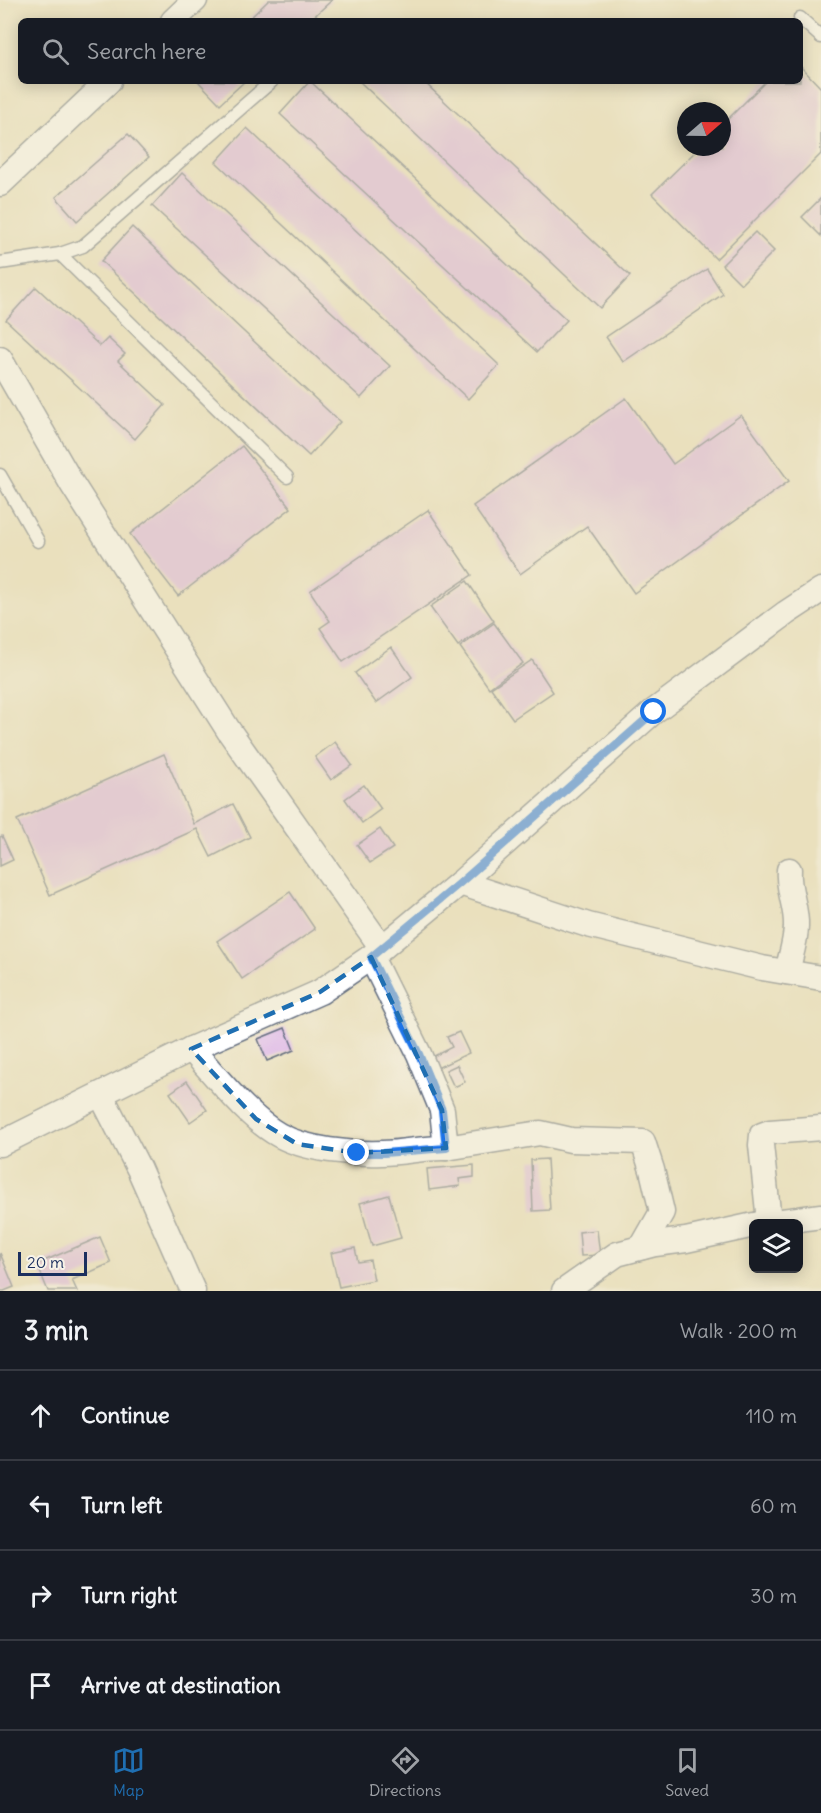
<!DOCTYPE html>
<meta charset="utf-8">
<style>
:root{--surface:#171b24;--page:#242831;--text:#f1f3f6;--muted:#9ea1a6;--line:#363941;--accent:#1f6fb2}
body{margin:0;font-family:Delius,sans-serif;background:var(--page);color:var(--text)}
.controls{position:absolute;right:18px;bottom:18px;display:grid;overflow:hidden;border-radius:9px;box-shadow:0 3px 15px #0003}
.controls button{width:54px;height:54px;display:grid;place-items:center;padding:0;border:0;border-bottom:2px solid var(--line);background:var(--surface);color:var(--text);font:30px sans-serif}
.compass{position:absolute;left:677px;top:102px;width:54px;height:54px;border-radius:50%;background:var(--surface);box-shadow:0 3px 15px #0003;rotate:70deg}
.scale{position:absolute;left:18px;bottom:15px;width:69px;box-sizing:border-box;padding-left:6px;border:3px solid #1b2f5e;border-top:0;font-size:16px;line-height:21px;white-space:nowrap;color:#1b2f5e;-webkit-text-stroke:4px #f7f3e8;paint-order:stroke}
.stop{position:absolute;width:18px;height:18px;margin:-14px;border:4px solid #1a73e8;border-radius:50%;background:#fff}
.stop.end{background:#1a73e8;border-color:#fff;box-shadow:0 2px 6px #0008}
.list{margin:0;padding:0;list-style:none}
h2{display:flex;justify-content:space-between;align-items:center;height:78px;margin:0;padding:0 24px;font-size:26px}
h2 small{font-size:20px;font-weight:400;color:var(--muted)}
.list li{display:grid;grid-template-columns:39px 1fr auto;gap:18px;align-items:center;box-sizing:border-box;height:90px;padding:0 24px;border-top:2px solid var(--line)}
.list b{display:block;font-size:22px;white-space:nowrap}
.list em{font-size:20px;font-style:normal;color:var(--muted)}
.icon{flex:none;width:33px;height:33px;fill:none;stroke:currentColor;stroke-width:2;stroke-linecap:round;stroke-linejoin:round}
.map{position:relative;flex:none;width:821px;height:1291px;overflow:hidden}
.search{position:absolute;background:var(--surface);box-shadow:0 3px 15px #0003;left:18px;right:18px;top:18px;height:66px;display:flex;align-items:center;gap:15px;box-sizing:border-box;padding:0 21px;border-radius:9px;color:var(--muted);font-size:22px}
.sheet{height:438px;background:var(--surface)}
nav{display:flex;justify-content:space-around;align-items:center;box-sizing:border-box;height:84px;border-top:2px solid var(--line);background:var(--surface);font-size:16px;color:var(--muted)}
nav a{display:grid;justify-items:center;gap:3px}
nav .on{color:var(--accent)}
.map>svg:first-child{display:block}
</style>
<div class="map">
<svg width="821" height="1291" viewBox="0 0 821 1291">
<rect width="100%" height="100%" fill="#f7f3e8"/>
<filter id="ink" filterUnits="userSpaceOnUse"><feTurbulence type="fractalNoise" baseFrequency=".0167" numOctaves="2"/><feDisplacementMap in="SourceGraphic" scale="12" xChannelSelector="R" yChannelSelector="G"/><feConvolveMatrix kernelMatrix="1 2 1 2 8 2 1 2 1" color-interpolation-filters="sRGB"/></filter>
<filter id="wash" filterUnits="userSpaceOnUse"><feTurbulence type="fractalNoise" baseFrequency=".008" numOctaves="4" result="noise"/><feDisplacementMap in="SourceGraphic" scale="24" xChannelSelector="R" yChannelSelector="G"/><feGaussianBlur stdDeviation="1.35" result="paint"/><feColorMatrix in="noise" values="0 0 0 0 0 0 0 0 0 0 0 0 0 0 0 0 0 1.4 0 .05"/><feComposite in="paint" operator="in"/></filter>
<g filter="url(#wash)">
<rect width="100%" height="100%" fill="#eae0bd"/>
<g id="blocks">
<g fill="#dcb2e7">
<path d="M269,0H332L309,21H247Z"/>
<path d="M800,66L821,88V154L716,259L652,194L700,147H722V125L766,81H800Z"/>
<path d="M198,81H245L220,104Z"/>
<path d="M310,81L567,320L537,352L280,114Z"/>
<path d="M359,81H423L630,276L600,308Z"/>
<path d="M247,128L499,365L468,399L216,162Z"/>
<path d="M128,134L149,157L77,221L56,197Z"/>
<path d="M182,173L390,366L361,398L152,206Z"/>
<path d="M821,198V236L802,217Z"/>
<path d="M132,227L340,422L309,456L101,261Z"/>
<path d="M755,232L774,251L741,284L722,265Z"/>
<path d="M707,269L723,294L623,362L606,337Z"/>
<path d="M36,287L100,346L108,338L125,354L118,361L165,405L135,439L6,320Z"/>
<path d="M626,398L673,464L741,415L789,481L634,593L587,526L520,574L473,506Z"/>
<path d="M242,446L291,508L178,596L130,534Z"/>
<path d="M428,510L472,575L343,662L320,628L330,621L310,591Z"/>
<path d="M467,581L494,621L458,646L430,607Z"/>
<path d="M494,623L523,663L489,688L460,647Z"/>
<path d="M391,647L412,677L376,703L355,673Z"/>
<path d="M532,660L553,692L513,719L491,688Z"/>
<path d="M335,742L352,765L331,780L315,757Z"/>
<path d="M164,754L194,824L233,804L250,837L211,857L197,829L50,895L17,820Z"/>
<path d="M364,785L381,809L362,823L345,799Z"/>
<path d="M380,829L393,848L370,863L357,845Z"/>
<path d="M2,836L13,860L0,866V837Z"/>
<path d="M290,892L315,929L242,979L217,941Z"/>
<path d="M285,1028L294,1050L267,1061L258,1039Z"/>
<path d="M459,1032L469,1053L435,1069L430,1058L452,1047L447,1037Z"/>
<path d="M457,1065L465,1082L454,1087L446,1070Z"/>
<path d="M187,1081L207,1110L190,1122L170,1093Z"/>
<path d="M547,1159L550,1210L533,1211L531,1160Z"/>
<path d="M474,1165V1177L459,1179L460,1186L429,1190L427,1169Z"/>
<path d="M389,1195L401,1238L372,1246L360,1203Z"/>
<path d="M597,1230L600,1255L581,1256L579,1232Z"/>
<path d="M100,1237L111,1263L72,1280L77,1291H48L37,1264Z"/>
<path d="M355,1248L358,1262L370,1260L374,1280L339,1287L331,1253Z"/>
<path d="M0,1253L14,1287L4,1291H0Z"/>
</g>
</g>
</g>
<g filter="url(#ink)">
<use href="#blocks" fill-opacity="0" stroke="#636d7f" stroke-width="1.5"/>
<g fill="none" stroke-linecap="round" stroke-linejoin="round">
<g stroke="#636d7f" stroke-width="15">
<g id="service">
<path d="M800,18L821,37"/>
<path d="M60,254L287,477"/>
<path d="M0,263L60,254L83,246L272,81"/>
<path d="M0,475L38,541"/>
</g>
</g>
<g stroke="#636d7f" stroke-width="27">
<g id="minor">
<path d="M173,21L195,0"/>
<path d="M0,184L109,81"/>
<path d="M0,359L72,484L229,731L382,948"/>
<path d="M460,883L588,925L762,968L821,978"/>
<path d="M371,957L419,1054L442,1110L446,1148L540,1133L571,1140L643,1142L652,1170L662,1212L642,1247"/>
<path d="M787,972C790,958 796,941 796,926C797,907 787,889 789,870"/>
<path d="M191,1049C216,1076 248,1118 279,1135C306,1150 352,1154 382,1153C404,1153 425,1147 446,1148"/>
<path d="M101,1095L139,1169L193,1291"/>
<path d="M0,1144L191,1049L320,992L371,957L460,883L653,712L786,613L821,590"/>
<path d="M769,1221L761,1145L762,1135L770,1132L821,1128"/>
<path d="M759,1224L821,1216"/>
<path d="M564,1291L617,1254L655,1244L686,1240L754,1225"/>
</g>
</g>
<use href="#service" stroke="#fff" stroke-width="12"/>
<use href="#minor" stroke="#fff" stroke-width="24"/>
</g>
</g>
<g fill="none" stroke-linecap="round" stroke-linejoin="round" filter="url(#ink)">
<path stroke="#1a73e8" stroke-width="8" d="M357,1153H384L446,1148L442,1110L419,1054L371,957L460,883L654,712"/>
</g>
<path d="M0 0H821V1291H0ZM371,957L442,1110L446,1148L357,1153L297,1144L256,1119L191,1049L320,992Z" fill="#eae0bd" fill-opacity=".55" fill-rule="evenodd"/>
<path fill="none" stroke="#1f6fb2" stroke-width="4.5" stroke-dasharray="12 8" stroke-linejoin="round" d="M371,957L442,1110L446,1148L357,1153L297,1144L256,1119L191,1049L320,992Z"/>
</svg>
<div class="controls">
<button><svg class="icon" aria-label="layers" viewBox="0 0 24 24"><path d="M12 4l9 5-9 5-9-5zM3 14l9 5 9-5"/></svg></button>
</div>
<svg class="compass" viewBox="-18 -18 36 36"><path d="M0-13l5 13h-10z" fill="#e53935"/><path d="M0 13l5-13h-10z" fill="#9ea1a6"/></svg>
<div class="scale">20 m</div>
<div class="stop" style="left:654px;top:712px"></div>
<div class="stop end" style="left:357px;top:1153px"></div>
<div class="search"><svg class="icon" aria-label="search" viewBox="0 0 24 24"><circle cx="10" cy="10" r="6"/><path d="M15 15l6 6"/></svg>Search here</div>
</div>
<section class="sheet">
<h2>3 min<small>Walk · 200 m</small></h2>
<ul class="list">
<li><svg class="icon" aria-label="ahead" viewBox="0 0 24 24"><path d="M12 20V5M6 11l6-6 6 6"/></svg><div><b>Continue</b></div><em>110 m</em></li>
<li><svg class="icon" aria-label="left" viewBox="0 0 24 24"><path d="M17 20v-9H6M10 6l-5 5 5 5"/></svg><div><b>Turn left</b></div><em>60 m</em></li>
<li><svg class="icon" aria-label="right" viewBox="0 0 24 24"><path d="M7 20v-9h11M14 6l5 5-5 5"/></svg><div><b>Turn right</b></div><em>30 m</em></li>
<li><svg class="icon" aria-label="arrive" viewBox="0 0 24 24"><path d="M6 21V4h12l-3 4 3 4H6"/></svg><div><b>Arrive at destination</b></div></li>
</ul>
</section>
<nav>
<a class="on"><svg class="icon" aria-label="map" viewBox="0 0 24 24"><path d="M3 6l6-2 6 2 6-2v14l-6 2-6-2-6 2zM9 4v14M15 6v14"/></svg>Map</a>
<a><svg class="icon" aria-label="directions" viewBox="0 0 24 24"><path d="M12 3l9 9-9 9-9-9zM9 14v-3h6M13 9l2 2-2 2"/></svg>Directions</a>
<a><svg class="icon" aria-label="saved" viewBox="0 0 24 24"><path d="M7 4h10v16l-5-4-5 4z"/></svg>Saved</a>
</nav>
